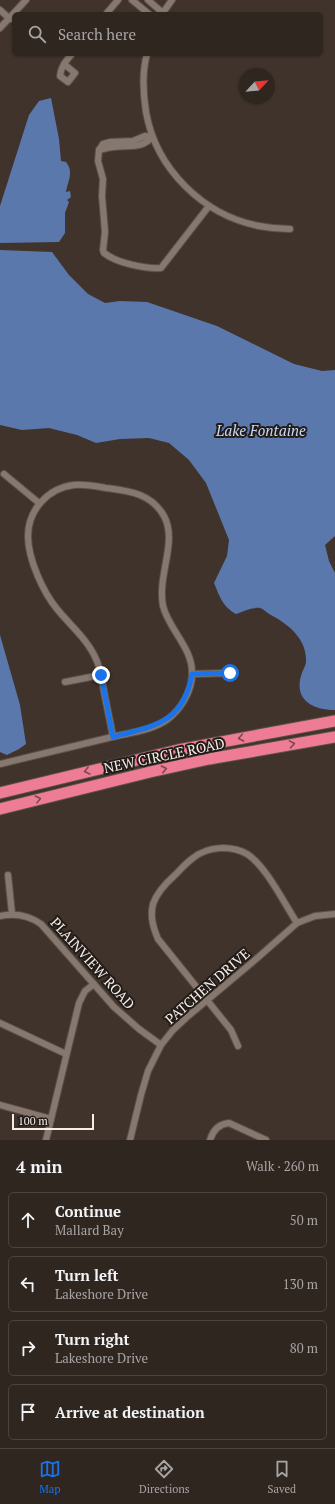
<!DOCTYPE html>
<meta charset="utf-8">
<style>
:root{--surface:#302620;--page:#3c322d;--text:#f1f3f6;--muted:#a8a5a5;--line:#4b433e;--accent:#1a73e8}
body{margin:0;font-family:"PT Serif",serif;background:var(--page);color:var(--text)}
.compass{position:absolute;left:239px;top:68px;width:36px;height:36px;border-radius:50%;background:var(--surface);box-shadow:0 1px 3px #0004;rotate:64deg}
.scale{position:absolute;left:12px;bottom:10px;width:82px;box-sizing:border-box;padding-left:4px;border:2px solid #f6ede8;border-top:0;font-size:11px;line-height:14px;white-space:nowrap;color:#f6ede8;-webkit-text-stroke:3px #221c18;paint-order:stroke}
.stop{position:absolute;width:12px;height:12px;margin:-9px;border:3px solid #1a73e8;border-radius:50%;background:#fff}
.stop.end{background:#1a73e8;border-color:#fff;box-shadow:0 1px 4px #0008}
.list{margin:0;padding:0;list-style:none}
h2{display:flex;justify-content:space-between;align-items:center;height:52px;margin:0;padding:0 16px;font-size:17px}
h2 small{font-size:13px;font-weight:400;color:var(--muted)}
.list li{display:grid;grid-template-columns:26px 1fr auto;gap:12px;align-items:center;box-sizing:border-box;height:56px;margin:0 8px 8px;padding:0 8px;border:1px solid var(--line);border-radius:6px}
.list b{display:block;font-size:15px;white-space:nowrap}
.list p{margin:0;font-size:13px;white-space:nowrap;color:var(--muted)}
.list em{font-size:13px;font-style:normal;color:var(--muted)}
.icon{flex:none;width:22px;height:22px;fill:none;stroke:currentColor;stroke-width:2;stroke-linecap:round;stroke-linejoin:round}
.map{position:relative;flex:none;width:335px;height:1140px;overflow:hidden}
.search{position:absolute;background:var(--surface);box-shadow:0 1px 3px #0004;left:12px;right:12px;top:12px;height:44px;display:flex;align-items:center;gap:10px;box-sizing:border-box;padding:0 14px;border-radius:6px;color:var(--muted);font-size:15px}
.sheet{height:308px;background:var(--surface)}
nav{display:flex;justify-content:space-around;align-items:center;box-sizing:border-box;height:56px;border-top:1px solid var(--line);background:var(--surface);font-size:11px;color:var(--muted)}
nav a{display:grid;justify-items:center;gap:2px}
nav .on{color:var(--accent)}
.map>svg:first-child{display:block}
</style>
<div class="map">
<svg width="335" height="1140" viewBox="0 0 335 1140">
<rect width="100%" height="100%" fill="#40332b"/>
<g fill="#5b78ad">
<path d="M51,98L59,139L61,161L66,162C74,172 68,181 66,192L70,191L71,197L67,200L69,202L65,213V233L59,242L0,243V206L29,115L39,101Z"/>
<path d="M0,250L52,252L69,275L88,294L105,303L120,301L147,302L217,326L294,364L322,371L335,370V536L325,545L329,561L335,573V710C314,710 294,701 301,676C302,671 306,666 306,661C307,639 288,624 271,615C267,613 264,609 260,608C252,607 244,611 236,614C222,606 220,597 214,583L227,556L229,540L206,483L189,460L169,443L149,438L120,439L96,443L77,435L49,428L22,430L0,425Z"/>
<path d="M0,635L20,705L26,744L19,749L7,755L0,752Z"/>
</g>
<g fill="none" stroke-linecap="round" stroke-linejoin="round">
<g stroke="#5c514a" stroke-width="8">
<g id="minor">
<path d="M132,0L149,14"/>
<path d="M148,0L163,13"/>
<path d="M0,10L10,19"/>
<path d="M106,14L118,0"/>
<path d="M162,14L172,0"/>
<path d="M0,28L26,0"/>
<path d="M147,54C142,72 143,93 146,112C156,169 203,215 259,226C269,228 280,229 290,229"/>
<path d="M64,64L75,73L68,82L60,76C61,66 66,61 72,54"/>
<path d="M152,137L145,136L133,141L110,142L103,144L99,150L98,161L103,179L102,196L105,232L103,250L104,253C117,263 145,269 161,268L209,206"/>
<path d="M99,150C104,149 109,147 114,147C129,145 142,149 152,137"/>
<path d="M4,474L39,503"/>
<path d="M192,674L230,673"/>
<path d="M65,682L101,675"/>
<path d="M0,764C36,755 72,747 108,738C127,733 152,731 168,719C181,709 192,691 192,674C193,648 169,630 163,606C157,575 178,542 164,516C151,493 129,491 106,488C95,486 84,484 74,485C48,488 28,510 28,536C28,559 43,592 57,609C70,625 88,640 96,659C100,667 101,677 103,686C106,703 110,720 113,737"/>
<path d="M8,875L12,914"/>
<path d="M0,916C15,913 28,915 41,924L114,1007L139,1029L161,1045"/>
<path d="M0,1023L66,1054"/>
<path d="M238,1046L231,1030L158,939C153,927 150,917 153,904C157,892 166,883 175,875C181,869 186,863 193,858C208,846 231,845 247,854C266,866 284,903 297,923"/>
<path d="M0,1105L51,1119"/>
<path d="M46,1140L79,1003L85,991L94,984"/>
<path d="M130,1140L141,1095L148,1071L161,1045L173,1030L187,1017L255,960L297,923L315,916L335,914"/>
<path d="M210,1140C213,1130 219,1124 229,1123L266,1140"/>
</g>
</g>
<g stroke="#5c514a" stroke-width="13">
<g id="motorway">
<path d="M0,793L178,750L335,721"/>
<path d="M0,809L150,772L209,759L335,737"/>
</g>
</g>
<use href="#minor" stroke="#87786f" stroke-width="6"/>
<use href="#motorway" stroke="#ef7c95" stroke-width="11"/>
</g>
<defs><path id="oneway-chevron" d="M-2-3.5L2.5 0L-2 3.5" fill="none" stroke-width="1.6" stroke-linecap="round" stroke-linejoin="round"/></defs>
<g stroke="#7e4750">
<use href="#oneway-chevron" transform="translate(241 738) rotate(169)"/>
<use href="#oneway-chevron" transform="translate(292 744) rotate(-10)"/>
<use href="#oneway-chevron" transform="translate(164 769) rotate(-12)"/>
<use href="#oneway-chevron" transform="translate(87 771) rotate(166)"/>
<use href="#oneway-chevron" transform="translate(38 799) rotate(-14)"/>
</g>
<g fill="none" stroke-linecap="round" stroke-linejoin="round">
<path stroke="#1a73e8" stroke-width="5" d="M101,675L113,737C154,726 184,723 192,674L230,673"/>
</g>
<g text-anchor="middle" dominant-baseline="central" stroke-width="4" stroke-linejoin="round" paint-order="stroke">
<g font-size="14" fill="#f6ede8" stroke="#221c18">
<text transform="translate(164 755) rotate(-12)">NEW CIRCLE ROAD</text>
<text transform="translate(93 963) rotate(48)">PLAINVIEW ROAD</text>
<text transform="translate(207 986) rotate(-41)">PATCHEN DRIVE</text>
</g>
<g font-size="15" font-style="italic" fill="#c7d9f9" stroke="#221c18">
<text x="261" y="430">Lake Fontaine</text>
</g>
</g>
</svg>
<svg class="compass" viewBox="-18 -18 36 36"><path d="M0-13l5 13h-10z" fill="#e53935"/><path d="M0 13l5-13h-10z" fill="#a8a5a5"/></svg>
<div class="scale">100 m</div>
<div class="stop" style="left:230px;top:673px"></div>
<div class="stop end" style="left:101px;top:675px"></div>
<div class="search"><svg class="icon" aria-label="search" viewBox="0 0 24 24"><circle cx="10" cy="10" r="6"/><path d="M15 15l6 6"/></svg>Search here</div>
</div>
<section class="sheet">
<h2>4 min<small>Walk · 260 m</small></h2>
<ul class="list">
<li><svg class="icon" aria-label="ahead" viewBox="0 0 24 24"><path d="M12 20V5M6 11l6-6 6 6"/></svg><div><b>Continue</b><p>Mallard Bay</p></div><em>50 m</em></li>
<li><svg class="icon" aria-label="left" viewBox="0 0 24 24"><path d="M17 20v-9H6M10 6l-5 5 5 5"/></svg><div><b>Turn left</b><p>Lakeshore Drive</p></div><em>130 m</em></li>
<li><svg class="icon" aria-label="right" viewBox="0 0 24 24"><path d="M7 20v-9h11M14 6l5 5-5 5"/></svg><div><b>Turn right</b><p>Lakeshore Drive</p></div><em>80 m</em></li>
<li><svg class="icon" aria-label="arrive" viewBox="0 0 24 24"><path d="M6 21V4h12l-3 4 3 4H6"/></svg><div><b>Arrive at destination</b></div></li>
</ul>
</section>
<nav>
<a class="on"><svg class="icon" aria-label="map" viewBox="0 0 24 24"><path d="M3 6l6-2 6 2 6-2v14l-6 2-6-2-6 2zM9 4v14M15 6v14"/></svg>Map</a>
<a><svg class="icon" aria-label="directions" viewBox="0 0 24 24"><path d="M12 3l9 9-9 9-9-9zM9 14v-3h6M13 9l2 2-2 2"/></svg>Directions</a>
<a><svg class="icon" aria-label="saved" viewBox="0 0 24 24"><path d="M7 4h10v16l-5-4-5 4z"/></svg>Saved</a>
</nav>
